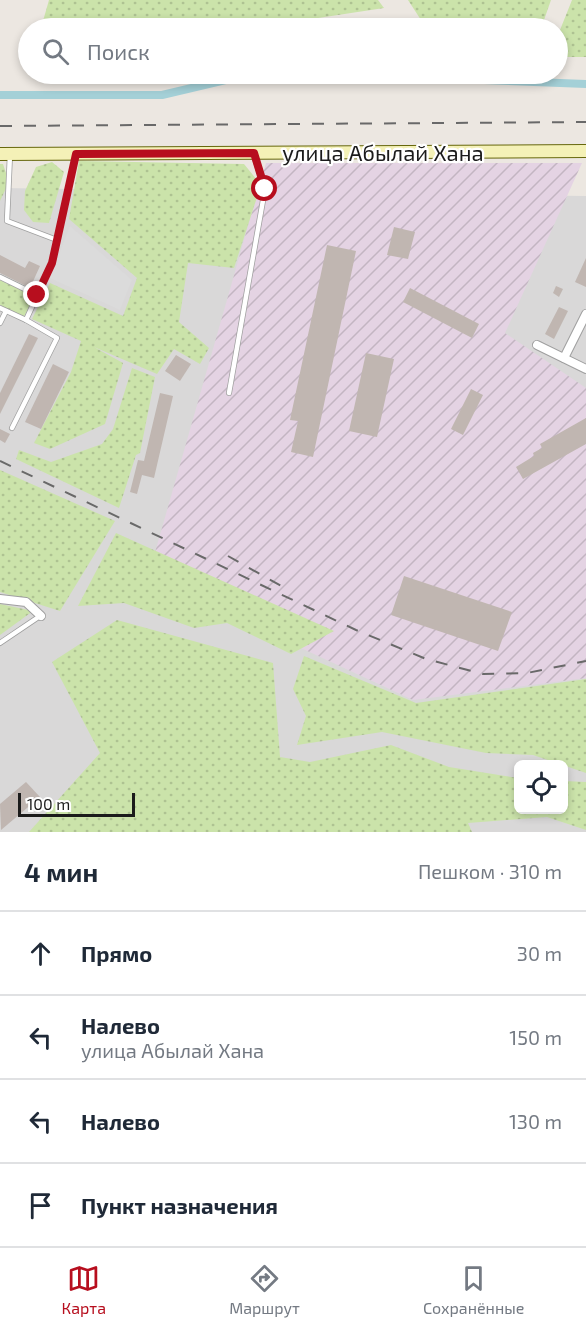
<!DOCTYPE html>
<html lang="ru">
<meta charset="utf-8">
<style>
:root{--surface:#fff;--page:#f6f6f7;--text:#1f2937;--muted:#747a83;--line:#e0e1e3;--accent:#b70e1e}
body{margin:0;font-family:"Exo 2",sans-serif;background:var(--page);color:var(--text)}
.controls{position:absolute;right:18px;bottom:18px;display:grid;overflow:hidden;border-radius:9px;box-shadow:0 3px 9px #0003}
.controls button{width:54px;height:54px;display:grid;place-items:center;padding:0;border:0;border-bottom:2px solid var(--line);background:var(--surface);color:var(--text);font:30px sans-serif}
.scale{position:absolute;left:18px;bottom:15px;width:117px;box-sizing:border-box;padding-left:6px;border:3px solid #1b1b1b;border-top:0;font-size:16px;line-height:21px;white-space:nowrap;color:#1b1b1b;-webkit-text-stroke:4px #fff;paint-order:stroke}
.stop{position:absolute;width:18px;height:18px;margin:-14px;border:4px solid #b70e1e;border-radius:50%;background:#fff}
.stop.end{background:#b70e1e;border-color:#fff;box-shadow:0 2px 6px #0008}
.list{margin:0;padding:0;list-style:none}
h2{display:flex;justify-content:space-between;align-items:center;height:78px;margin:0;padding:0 24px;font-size:26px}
h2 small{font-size:20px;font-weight:400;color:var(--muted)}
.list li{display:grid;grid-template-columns:39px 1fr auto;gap:18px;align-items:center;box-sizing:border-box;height:84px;padding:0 24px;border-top:2px solid var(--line)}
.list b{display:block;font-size:22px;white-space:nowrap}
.list p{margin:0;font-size:20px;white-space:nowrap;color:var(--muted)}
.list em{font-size:20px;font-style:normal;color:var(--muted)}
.icon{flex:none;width:33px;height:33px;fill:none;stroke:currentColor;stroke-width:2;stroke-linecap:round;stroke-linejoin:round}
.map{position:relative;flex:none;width:586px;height:832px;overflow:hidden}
.search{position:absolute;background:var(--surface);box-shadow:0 3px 9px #0003;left:18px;right:18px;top:18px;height:66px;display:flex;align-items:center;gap:15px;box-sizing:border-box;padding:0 21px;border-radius:33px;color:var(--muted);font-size:22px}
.sheet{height:414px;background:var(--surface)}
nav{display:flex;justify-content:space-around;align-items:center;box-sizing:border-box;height:84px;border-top:2px solid var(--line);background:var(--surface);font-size:16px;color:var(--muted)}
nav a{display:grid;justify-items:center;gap:3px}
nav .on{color:var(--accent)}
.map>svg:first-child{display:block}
</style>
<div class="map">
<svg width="586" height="832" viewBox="0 0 586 832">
<defs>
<pattern id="industrial-furrows" width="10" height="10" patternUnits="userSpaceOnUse" patternTransform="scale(1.5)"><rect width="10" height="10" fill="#e4d3e3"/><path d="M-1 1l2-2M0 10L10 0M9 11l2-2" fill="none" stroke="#c3b5c2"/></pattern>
<pattern id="grass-dots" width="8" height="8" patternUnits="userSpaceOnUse" patternTransform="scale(1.5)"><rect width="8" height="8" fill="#cbe3aa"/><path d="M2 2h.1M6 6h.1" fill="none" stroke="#aec292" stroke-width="1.8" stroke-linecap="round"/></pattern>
</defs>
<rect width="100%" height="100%" fill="#ece7e1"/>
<path fill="#d9d8d8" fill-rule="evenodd" d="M0,188L586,196V832H0ZM518,764H564V810H518Z"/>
<path fill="url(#industrial-furrows)" d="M266,163H582L505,333L586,388V678L413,700L148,577Z"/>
<g fill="url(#grass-dots)">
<path d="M49,0H378L384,8L252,28H41Z"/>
<path d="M408,0H551L544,20H421Z"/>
<path d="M572,0H586V57H558V35Z"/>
<path d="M79,161L244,164L261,185L234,268L188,263L179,322L209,348L200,364L174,349L157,374L94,347L123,363L105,424L50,449L34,443L71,372L81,341L32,319L50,283L123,316L137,278L69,219Z"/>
<path d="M52,162L64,172L49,223L33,222L24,210L25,191L36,167Z"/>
<path d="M0,164H3L9,182L0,201Z"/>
<path d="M0,280L34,296L24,317L0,305Z"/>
<path d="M132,368L155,377L140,453L136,455L119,508L16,459L19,450L51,462L102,444L113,429Z"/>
<path d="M0,470L115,521L60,611L0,592Z"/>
<path d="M116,533L334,631L291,654L227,623L194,628L124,603L78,606Z"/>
<path d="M0,604L33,611L0,635Z"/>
<path d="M117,620L273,663L280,757L310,762L391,745L449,767L518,778V810H564V781L586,782V830L547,817L468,823L472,832H29L100,753L52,662Z"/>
<path d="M304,656L416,703L586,679V773L533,755L486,753L382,732L297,745L306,716L293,689Z"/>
</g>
<path fill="#dbdbdb" d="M70,226L132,280L120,310L50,278Z"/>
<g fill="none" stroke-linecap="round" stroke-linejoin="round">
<g stroke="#a4d0d7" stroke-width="8">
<path d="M328,74L586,84"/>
<path d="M0,95H162L251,74"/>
</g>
</g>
<g fill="#c0b6b1">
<path d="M394,227L415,232L408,259L387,255Z"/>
<path d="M327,245L356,251L313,457L291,452L298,421L290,420Z"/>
<path d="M0,255L25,268L29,261L40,266L30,288L0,273Z"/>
<path d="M586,258V287L575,282Z"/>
<path d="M556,286L563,289L559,297L553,293Z"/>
<path d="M410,288L479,324L472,338L403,302Z"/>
<path d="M559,307L568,311L554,339L545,334Z"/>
<path d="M29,334L38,338L0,414V393Z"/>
<path d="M366,353L394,359L377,437L349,431Z"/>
<path d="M176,355L191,364L180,381L165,371Z"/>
<path d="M53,364L69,372L41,429L25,422Z"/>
<path d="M471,389L483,395L463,435L451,429Z"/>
<path d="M160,393L173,396L154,478L142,475L137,494L130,492L138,460L144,461Z"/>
<path d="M586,418V444L523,479L516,467L534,456L533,453L542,448L540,444Z"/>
<path d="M0,429L10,434L5,443L0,440Z"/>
<path d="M404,576L512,612L498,651L391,615Z"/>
<path d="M26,782L40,797L1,830L0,804Z"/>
</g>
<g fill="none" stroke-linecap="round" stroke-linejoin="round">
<g stroke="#9f9f9f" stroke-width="6">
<g id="service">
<path d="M10,154L7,221L57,240"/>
<path d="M0,277L37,295"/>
<path d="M0,308L26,320L52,263L76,154"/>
<path d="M0,323L6,311"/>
<path d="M229,393L265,189L253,153"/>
<path d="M12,428L57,338L26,320"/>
<path d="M0,643L40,616"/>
</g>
</g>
<g stroke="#9f9f9f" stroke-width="10">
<g id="minor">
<path d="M537,345L586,369"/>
<path d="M564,358L586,314"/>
<path d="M0,599L26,602L41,616"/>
</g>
</g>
<g stroke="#66670c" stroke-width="14">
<path id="secondary" d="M0,154L586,151"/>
</g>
<use href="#service" stroke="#fff" stroke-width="4.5"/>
<use href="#minor" stroke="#fff" stroke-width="8"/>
<use href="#secondary" stroke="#f4f1b7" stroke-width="12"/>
<g stroke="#696969" stroke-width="2" stroke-dasharray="12 12" stroke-linecap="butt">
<path d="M0,126L586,122"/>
<path d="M0,461L356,630L426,659L483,674L527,673L586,661"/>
<path d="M228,556L283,587"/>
</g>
</g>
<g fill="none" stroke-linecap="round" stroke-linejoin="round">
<path stroke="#b70e1e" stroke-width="8" d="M37,295L52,263L76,154L254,153L265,189"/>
</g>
<g text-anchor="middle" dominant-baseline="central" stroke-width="4.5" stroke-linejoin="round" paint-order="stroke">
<g font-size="22" fill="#1b1b1b" stroke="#fff">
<text x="383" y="152">улица Абылай Хана</text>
</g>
</g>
</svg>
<div class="controls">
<button><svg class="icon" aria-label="locate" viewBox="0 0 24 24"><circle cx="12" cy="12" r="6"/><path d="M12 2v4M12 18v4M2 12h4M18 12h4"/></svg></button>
</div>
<div class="scale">100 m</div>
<div class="stop" style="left:265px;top:189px"></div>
<div class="stop end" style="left:37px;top:295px"></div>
<div class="search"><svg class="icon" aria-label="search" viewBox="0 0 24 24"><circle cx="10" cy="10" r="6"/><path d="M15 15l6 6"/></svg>Поиск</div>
</div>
<section class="sheet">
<h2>4 мин<small>Пешком · 310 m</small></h2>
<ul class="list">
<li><svg class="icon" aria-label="ahead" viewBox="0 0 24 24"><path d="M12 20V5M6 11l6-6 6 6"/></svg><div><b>Прямо</b></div><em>30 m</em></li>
<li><svg class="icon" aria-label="left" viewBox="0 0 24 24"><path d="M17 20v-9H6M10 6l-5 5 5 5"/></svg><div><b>Налево</b><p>улица Абылай Хана</p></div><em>150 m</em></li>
<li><svg class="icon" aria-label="left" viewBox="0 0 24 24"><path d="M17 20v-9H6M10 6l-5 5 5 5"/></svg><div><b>Налево</b></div><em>130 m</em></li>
<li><svg class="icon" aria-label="arrive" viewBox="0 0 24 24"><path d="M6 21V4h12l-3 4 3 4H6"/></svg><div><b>Пункт назначения</b></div></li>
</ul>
</section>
<nav>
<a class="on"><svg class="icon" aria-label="map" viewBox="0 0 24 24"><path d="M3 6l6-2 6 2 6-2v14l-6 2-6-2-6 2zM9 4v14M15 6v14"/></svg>Карта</a>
<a><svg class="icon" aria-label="directions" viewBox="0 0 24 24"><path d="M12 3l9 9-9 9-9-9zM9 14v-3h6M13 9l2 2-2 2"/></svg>Маршрут</a>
<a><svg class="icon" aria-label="saved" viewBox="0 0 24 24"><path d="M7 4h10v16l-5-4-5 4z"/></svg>Сохранённые</a>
</nav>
